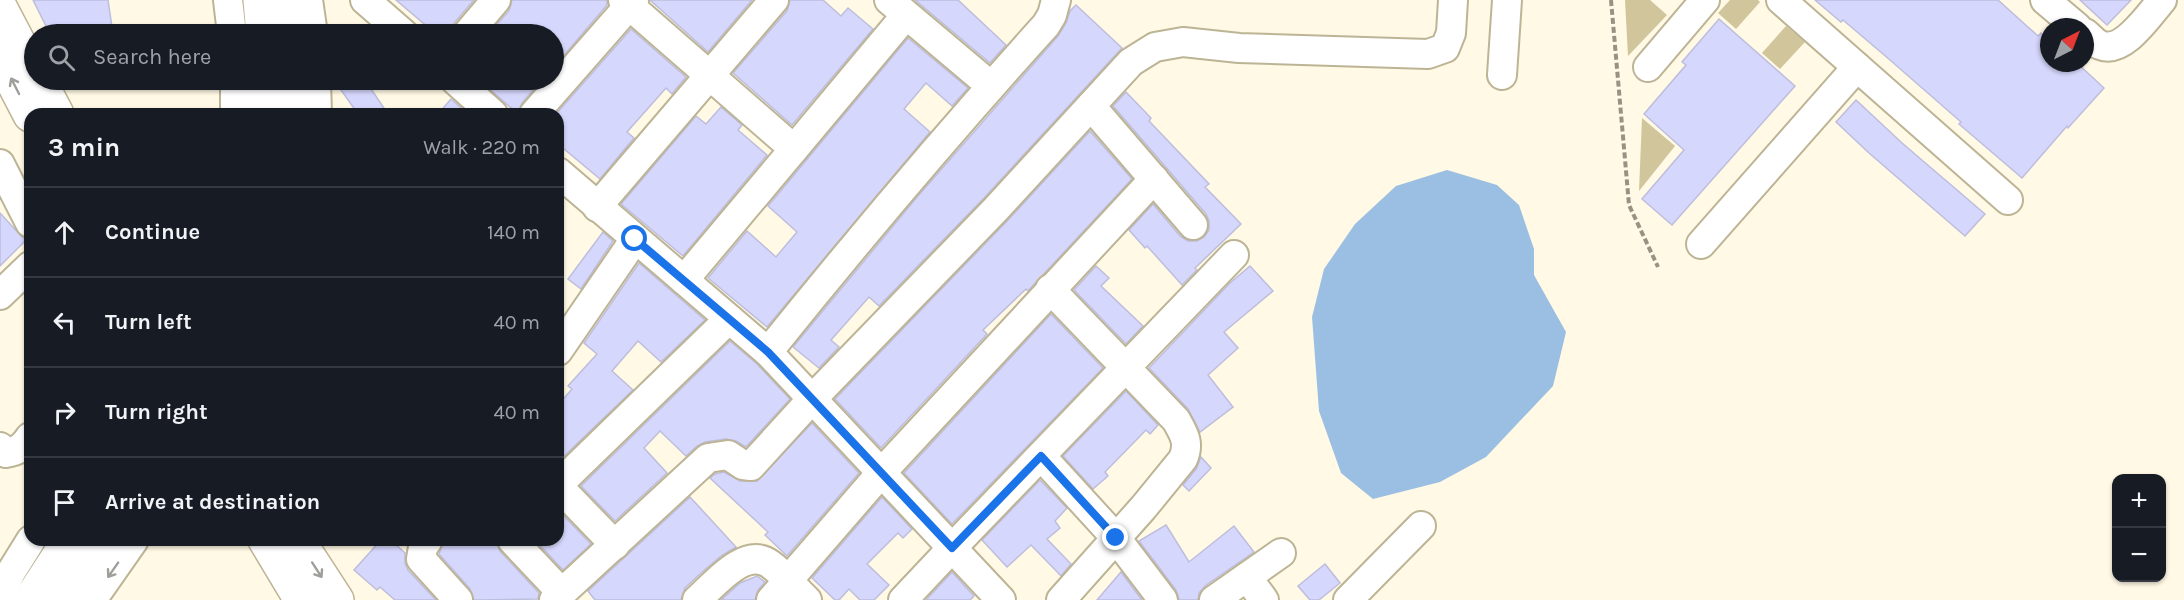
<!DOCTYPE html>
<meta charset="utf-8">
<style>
:root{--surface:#171b24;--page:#20242c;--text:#f1f3f6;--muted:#9ea1a6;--line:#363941}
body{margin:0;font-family:Karla,sans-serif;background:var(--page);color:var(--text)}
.controls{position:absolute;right:18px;bottom:18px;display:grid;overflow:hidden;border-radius:12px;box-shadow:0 2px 4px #0004}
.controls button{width:54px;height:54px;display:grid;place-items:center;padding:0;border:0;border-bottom:2px solid var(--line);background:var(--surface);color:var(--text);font:30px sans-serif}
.compass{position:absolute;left:2040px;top:18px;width:54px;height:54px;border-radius:50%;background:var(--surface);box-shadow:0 2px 4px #0004;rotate:42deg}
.stop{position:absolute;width:18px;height:18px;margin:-14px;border:4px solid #1a73e8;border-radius:50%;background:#fff}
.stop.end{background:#1a73e8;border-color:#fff;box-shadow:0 2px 6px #0008}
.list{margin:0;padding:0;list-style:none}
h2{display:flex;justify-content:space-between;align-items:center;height:78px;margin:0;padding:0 24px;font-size:26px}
h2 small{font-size:20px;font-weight:400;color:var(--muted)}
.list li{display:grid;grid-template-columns:39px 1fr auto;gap:18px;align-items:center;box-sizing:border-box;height:90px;padding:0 24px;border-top:2px solid var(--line)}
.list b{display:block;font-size:22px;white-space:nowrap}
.list em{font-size:20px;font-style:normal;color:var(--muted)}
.icon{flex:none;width:33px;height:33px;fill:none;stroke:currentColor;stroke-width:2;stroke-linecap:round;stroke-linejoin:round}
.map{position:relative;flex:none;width:2184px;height:600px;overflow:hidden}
.search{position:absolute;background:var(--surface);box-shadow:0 2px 4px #0004;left:24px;top:24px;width:540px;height:66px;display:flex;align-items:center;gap:15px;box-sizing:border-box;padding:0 21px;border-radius:33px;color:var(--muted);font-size:22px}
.panel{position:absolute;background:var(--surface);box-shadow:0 2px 4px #0004;left:24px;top:108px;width:540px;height:438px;border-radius:18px}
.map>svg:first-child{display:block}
</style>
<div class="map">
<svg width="2184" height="600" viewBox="0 0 2184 600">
<rect width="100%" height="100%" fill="#fff9e5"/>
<g fill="#d1c59c">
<path d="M1625,0H1650L1667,15L1628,56Z"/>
<path d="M1730,0H1758L1760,2L1736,29L1718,13Z"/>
<path d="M1786,26L1805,42L1780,69L1762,53Z"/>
<path d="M1642,118L1675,146L1639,191Z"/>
</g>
<path fill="#9bbfe2" d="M1447,170L1497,185L1519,205L1534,249V275L1566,332L1553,386L1486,457L1440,482L1373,499L1341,473L1319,411L1312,317L1324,269L1355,224L1396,186Z"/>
<g fill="#d6d7fc" stroke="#bdbddd" stroke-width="1.5">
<path d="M33,0H108L113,34H50Z"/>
<path d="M396,0H474L454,23L451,34H436Z"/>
<path d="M512,0H607V5L554,67V34H488L509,11Z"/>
<path d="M650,0H752L708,52Z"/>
<path d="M790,0H823L841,16L848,8L873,29L792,125L733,73L787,11Z"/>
<path d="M915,0H958L1006,45L990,63Z"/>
<path d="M1815,0H1998L2038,36L2041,33L2049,41V63H2077L2104,88L2068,128L2067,126L2022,178L1959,124L1961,122L1890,60L1843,20L1841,22Z"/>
<path d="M2080,0H2131L2107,25Z"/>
<path d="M1076,5L1122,48L984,198L879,306L869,297L831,340L839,347L819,368L793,347L917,197L1058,36L1066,23L1070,11Z"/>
<path d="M1719,19L1795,86L1672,225L1642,199L1684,150L1644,114L1686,65L1682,62Z"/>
<path d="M631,29L686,77L672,94L666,88L627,132L634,138L600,179L558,144V114H556Z"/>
<path d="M908,38L968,88L952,106L926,83L904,109L930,132L767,327L708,278L747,231L776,257L797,232L768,206Z"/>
<path d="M334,80H365L388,114H358Z"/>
<path d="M479,80H542L522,103L518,114Z"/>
<path d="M1126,92L1151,118L1149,121L1209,184L1205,187L1241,224L1195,268L1197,270L1182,285L1147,246L1145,248L1129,230L1153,204L1180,236L1188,241H1197L1204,237L1209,230V221L1206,214L1113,106Z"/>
<path d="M451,99L468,114H438Z"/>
<path d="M1856,100L1902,143L1985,214L1965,236L1869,153L1836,122Z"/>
<path d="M721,107L742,125L738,130L767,155L683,256L621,204L696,116L706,124Z"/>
<path d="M1090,131L1132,179L1028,291L1026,289L983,330L987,334L881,448L835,399L1008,220Z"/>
<path d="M0,213L21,236L26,240L0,266Z"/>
<path d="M603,232L613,241L581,289L568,279Z"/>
<path d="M639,263L705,320L661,362L638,341L612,371L633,390L558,462V405L572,389L568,386L597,354L584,343Z"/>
<path d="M1096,266L1109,278L1101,286L1143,326L1126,344L1074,290Z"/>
<path d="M1250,266L1273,291L1224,332L1238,348L1208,375L1233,407L1200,432L1188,409L1149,368L1230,283Z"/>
<path d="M1051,314L1103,368L952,524L904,473Z"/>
<path d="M730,341L757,364L790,399L746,447L736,441L726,439L705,442L697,446L686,456L660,431L644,448L667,473L615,521L581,486Z"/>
<path d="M1126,391L1158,425L1150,434L1146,430L1105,472L1108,476L1093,489L1063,456Z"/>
<path d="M812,423L859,473L787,556L765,535L768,532L710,478L715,474L724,472L740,481H757Z"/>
<path d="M1201,457L1211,468L1189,491L1183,485L1196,469Z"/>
<path d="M1040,480L1067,508L1055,521L1060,528L1047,539L1071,564L1061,576L1031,545L1007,567L982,540Z"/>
<path d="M690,497L736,547L721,556L701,573L685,588L681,600H595L588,591Z"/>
<path d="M882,497L912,529L903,538L898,533L867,564L889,585L874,600H860L849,589L839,600H835L812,578Z"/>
<path d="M558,510L591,544L563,570L535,540H558Z"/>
<path d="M1166,525L1189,562L1234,526L1254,552L1205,586L1199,593L1198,600H1179L1176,590L1139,541Z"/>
<path d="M381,540H391L405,553V563L408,570L436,600H395L380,587L377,590L354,570Z"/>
<path d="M444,540H496L500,551L539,593L538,599L474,600L470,589L439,554Z"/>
<path d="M1325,564L1340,583L1319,600H1310L1298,586Z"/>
<path d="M952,572L974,596L970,600H926Z"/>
<path d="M1121,572L1142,600H1097Z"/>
<path d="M757,576L765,582L758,590L755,600H721L740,583Z"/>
</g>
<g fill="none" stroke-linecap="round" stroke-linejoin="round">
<g stroke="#bdb495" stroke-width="32">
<g id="minor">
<path d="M228,0L232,34"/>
<path d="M308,0L313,34"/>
<path d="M365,0L404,34"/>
<path d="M623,0L794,149L684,280"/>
<path d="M889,0L991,86"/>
<path d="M1781,0L2008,200"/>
<path d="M2045,0L2077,27"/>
<path d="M2085,33C2090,37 2095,43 2100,45C2123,55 2149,15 2162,0"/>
<path d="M467,34L496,0"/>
<path d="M1648,67L1705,0"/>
<path d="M1502,75L1507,0"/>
<path d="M235,80V114"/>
<path d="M316,80L317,114"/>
<path d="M455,80L493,114"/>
<path d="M1091,106L1193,225"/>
<path d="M534,114L634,0"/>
<path d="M794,149L906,15"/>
<path d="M0,164L30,223"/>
<path d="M558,172L768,352L1001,600"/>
<path d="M597,207L774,0"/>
<path d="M1701,244L1857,67"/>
<path d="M1050,289L1176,420C1184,434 1190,443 1183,459L1143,508L1061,600"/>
<path d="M0,295L30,266"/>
<path d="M558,351L635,239"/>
<path d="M768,352C858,240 950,131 1046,25L1052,15L1056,0"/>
<path d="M0,447L6,453C18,451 23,447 30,437"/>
<path d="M1041,456L1116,538L1163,600"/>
<path d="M558,485L729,319"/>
<path d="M558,486L615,545"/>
<path d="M428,540L423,547L421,559L458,600"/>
<path d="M512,540L562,593"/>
<path d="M1247,577L1264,600"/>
<path d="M9,600L1,594L11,572L31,540"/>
<path d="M92,600L134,540"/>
<path d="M554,600L708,458L728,455L743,465L751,466L812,399L996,209L1131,62L1155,47L1183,42L1239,48L1428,54L1445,48L1451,33L1453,0"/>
<path d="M697,600C715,584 745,546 770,564C783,573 795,589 807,600"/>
<path d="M771,600L881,473L1154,179"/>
<path d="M903,600L952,548L1234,255"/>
<path d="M1214,600L1281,553"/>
<path d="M1348,600L1421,526"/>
</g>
</g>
<g stroke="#bdb495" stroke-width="36">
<g id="major">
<path d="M260,0L263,34"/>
<path d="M288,0L291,34"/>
<path d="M0,7L34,72"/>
<path d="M0,57L30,115"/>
<path d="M39,80L57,114"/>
<path d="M265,80V114"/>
<path d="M293,80V114"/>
<path d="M265,540L301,600"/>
<path d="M298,540L337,600"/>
<path d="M30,600L69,540"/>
<path d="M64,600L102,540"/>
</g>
</g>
<path stroke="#979283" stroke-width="4" stroke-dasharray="6 3" stroke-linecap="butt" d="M1611,0L1629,205L1658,267"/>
<use href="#minor" stroke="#fff" stroke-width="28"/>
<use href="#major" stroke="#fff" stroke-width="33"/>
</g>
<defs><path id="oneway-shaft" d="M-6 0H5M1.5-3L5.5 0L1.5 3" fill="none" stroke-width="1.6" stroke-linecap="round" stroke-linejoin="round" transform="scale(1.5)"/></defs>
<g stroke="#9f9e9a">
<use href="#oneway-shaft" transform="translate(15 86) rotate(-117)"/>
<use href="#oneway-shaft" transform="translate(113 570) rotate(125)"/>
<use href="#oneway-shaft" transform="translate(317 570) rotate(57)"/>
</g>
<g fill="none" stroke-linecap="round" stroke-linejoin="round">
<path stroke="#1a73e8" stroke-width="8" d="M635,239L768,352L952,548L1041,456L1116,538"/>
</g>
</svg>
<div class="controls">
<button>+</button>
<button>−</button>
</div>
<svg class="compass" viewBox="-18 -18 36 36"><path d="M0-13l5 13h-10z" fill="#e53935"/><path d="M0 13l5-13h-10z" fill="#9ea1a6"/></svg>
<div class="stop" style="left:635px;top:239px"></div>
<div class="stop end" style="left:1116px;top:538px"></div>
<div class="search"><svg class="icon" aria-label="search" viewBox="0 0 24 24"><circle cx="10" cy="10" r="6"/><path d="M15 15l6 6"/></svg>Search here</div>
<section class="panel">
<h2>3 min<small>Walk · 220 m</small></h2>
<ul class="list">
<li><svg class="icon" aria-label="ahead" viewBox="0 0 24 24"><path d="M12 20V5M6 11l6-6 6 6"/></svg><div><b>Continue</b></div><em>140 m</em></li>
<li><svg class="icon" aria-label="left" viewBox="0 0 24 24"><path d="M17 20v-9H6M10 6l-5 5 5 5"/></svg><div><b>Turn left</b></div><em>40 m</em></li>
<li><svg class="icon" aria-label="right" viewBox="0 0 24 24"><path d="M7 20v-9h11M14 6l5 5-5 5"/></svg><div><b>Turn right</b></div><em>40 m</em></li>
<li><svg class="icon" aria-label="arrive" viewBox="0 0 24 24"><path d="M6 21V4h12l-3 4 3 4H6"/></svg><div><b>Arrive at destination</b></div></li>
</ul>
</section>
</div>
